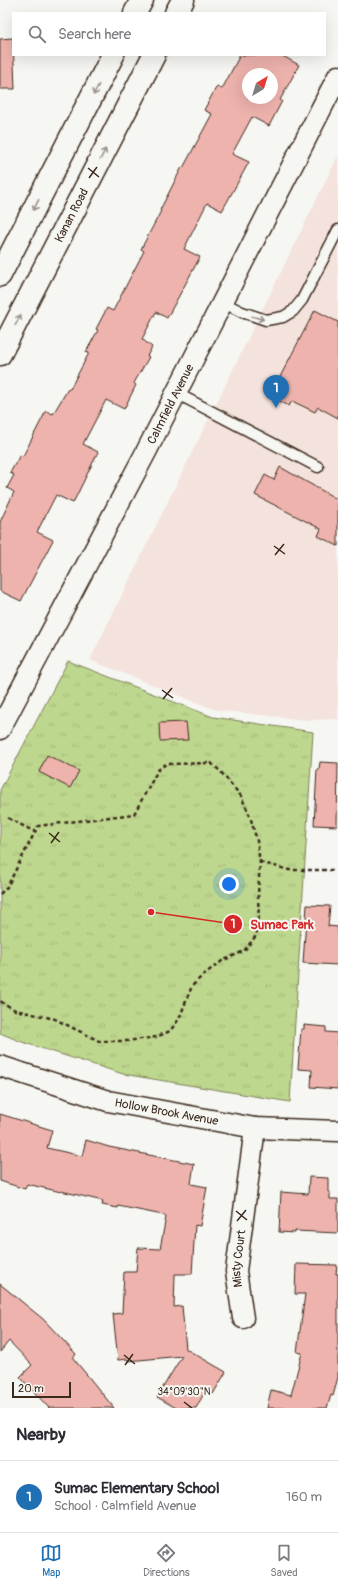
<!DOCTYPE html>
<meta charset="utf-8">
<style>
:root{--surface:#fff;--page:#f2f2f3;--text:#2b2b33;--muted:#7c7c81;--line:#e1e1e2;--accent:#1f6fb2}
body{margin:0;font-family:Pangolin,sans-serif;background:var(--page);color:var(--text)}
.compass{position:absolute;left:242px;top:68px;width:36px;height:36px;border-radius:50%;background:var(--surface);box-shadow:0 4px 16px #0002;rotate:38deg}
.scale{position:absolute;left:12px;bottom:10px;width:59px;box-sizing:border-box;padding-left:4px;border:2px solid #3b2a1e;border-top:0;font-size:11px;line-height:14px;white-space:nowrap;color:#3b2a1e;-webkit-text-stroke:3px #f6f6f2;paint-order:stroke}
.you{position:absolute;left:229px;top:884px;width:14px;height:14px;margin:-10px;border:3px solid #fff;border-radius:50%;background:#1a73e8;box-shadow:0 0 0 6px #1a73e833}
.badge{display:grid;place-items:center;width:26px;height:26px;border-radius:50%;background:var(--accent);color:#fff;font-size:13px;font-weight:700}
.pin{position:absolute;translate:-50% -33px;filter:drop-shadow(0 1px 2px #0008)}
.pin::after{content:'';position:absolute;top:21px;width:14px;height:12px;background:inherit;clip-path:polygon(0 0,100% 0,50% 100%)}
.list{margin:0;padding:0;list-style:none}
h2{display:flex;justify-content:space-between;align-items:center;height:52px;margin:0;padding:0 16px;font-size:17px}
h2 small{font-size:13px;font-weight:400;color:var(--muted)}
.list li{display:grid;grid-template-columns:26px 1fr auto;gap:12px;align-items:center;box-sizing:border-box;height:72px;padding:0 16px;border-top:1px solid var(--line)}
.list b{display:block;font-size:15px;white-space:nowrap}
.list p{margin:0;font-size:13px;white-space:nowrap;color:var(--muted)}
.list em{font-size:13px;font-style:normal;color:var(--muted)}
.icon{flex:none;width:22px;height:22px;fill:none;stroke:currentColor;stroke-width:2;stroke-linecap:round;stroke-linejoin:round}
.map{position:relative;flex:none;width:338px;height:1408px;overflow:hidden}
.search{position:absolute;background:var(--surface);box-shadow:0 4px 16px #0002;left:12px;right:12px;top:12px;height:44px;display:flex;align-items:center;gap:10px;box-sizing:border-box;padding:0 14px;border-radius:0px;color:var(--muted);font-size:15px}
.sheet{height:124px;background:var(--surface)}
nav{display:flex;justify-content:space-around;align-items:center;box-sizing:border-box;height:56px;border-top:1px solid var(--line);background:var(--surface);font-size:11px;color:var(--muted)}
nav a{display:grid;justify-items:center;gap:2px}
nav .on{color:var(--accent)}
.map>svg:first-child{display:block}
</style>
<div class="map">
<svg width="338" height="1408" viewBox="0 0 338 1408">
<defs>
<pattern id="park-tufts" width="24" height="20" patternUnits="userSpaceOnUse"><rect width="24" height="20" fill="#bed78e"/><path d="M3 7l-1-3M5 7V3M7 7l1-3M15 17l-1-3M17 17v-4M19 17l1-3" fill="none" stroke="#a4b97a"/></pattern>
</defs>
<rect width="100%" height="100%" fill="#f6f6f2"/>
<filter id="ink" filterUnits="userSpaceOnUse"><feTurbulence type="fractalNoise" baseFrequency=".025" numOctaves="2"/><feDisplacementMap in="SourceGraphic" scale="8" xChannelSelector="R" yChannelSelector="G"/><feConvolveMatrix kernelMatrix="1 2 1 2 8 2 1 2 1" color-interpolation-filters="sRGB"/></filter>
<g filter="url(#ink)">
<path fill="#f4e2dd" d="M338,156V719L307,720L216,710L90,660Z"/>
<path fill="url(#park-tufts)" stroke="#7c8056" d="M68,661L213,717L313,732L290,1102L123,1074L22,1042L0,1033V790Z"/>
<g fill="#eeb3ad" stroke="#3b2a1e" fill-rule="evenodd">
<path d="M13,38L15,89H0V39Z"/>
<path d="M240,55H281L299,65L280,100L282,101L269,126L252,117L232,154L249,162L222,211L207,203L184,249L200,257L167,318L156,312L142,339L152,347L147,356L149,357L134,383L136,385L124,409L106,400L83,444L98,452L73,503L56,495L37,532L53,540L21,601L0,591V522L14,492L7,488L14,475L10,473L20,455L23,456L46,411L53,414L68,389H70L89,353L86,352L98,330L96,329L107,308L113,311L144,251L141,249L161,211L160,210L182,167L183,168L212,114L204,110L217,86L222,89ZM248,74H272V98H248Z"/>
<path d="M315,310L338,322V418L318,407L315,412L292,401L289,406L270,396Z"/>
<path d="M280,467L337,499L338,497V546L318,536L321,529L255,495L265,475L274,480Z"/>
<path d="M186,722L188,740L160,741L159,723Z"/>
<path d="M47,755L79,771L70,788L39,772Z"/>
<path d="M320,762L338,763L337,826L314,825L317,769H319Z"/>
<path d="M307,905L330,906L328,926L338,927V965L303,963Z"/>
<path d="M304,1025L326,1027V1032L338,1033V1089L311,1087L312,1070L298,1069L301,1029H304Z"/>
<path d="M0,1114L52,1130L47,1148L82,1156L86,1140L109,1147L194,1164L191,1184L207,1187L200,1226L195,1225L192,1274H175L174,1307L182,1306L186,1349L226,1372L213,1394L206,1390L196,1408H176L157,1397L182,1356L128,1361V1359L118,1360L113,1314L122,1313L124,1272H136L138,1248L160,1249L166,1217L163,1215L118,1206V1208L102,1205L103,1201L61,1191V1192L27,1184L25,1189L0,1181Z"/>
<path d="M309,1177L328,1178V1192H330V1199H338V1233L295,1231V1233L279,1232L281,1192L308,1194Z"/>
<path d="M296,1264L337,1265L336,1274H338V1377L333,1396L331,1395L327,1408H267L271,1390L291,1395L302,1353L297,1352L305,1294H295Z"/>
<path d="M0,1284L43,1319L76,1354L73,1358L114,1408H49L20,1377L32,1365L9,1341L0,1352Z"/>
</g>
<g fill="none" stroke-linecap="round" stroke-linejoin="round">
<g stroke="#3b2a1e" stroke-width="13">
<g id="lane">
<path d="M222,302L242,312L266,320L283,317L293,311L302,300L338,230"/>
<path d="M176,393L318,467"/>
</g>
</g>
<g stroke="#3b2a1e" stroke-width="23">
<g id="street">
<path id="s1" d="M0,729L146,452L338,76"/>
<path id="s2" d="M0,1066L108,1101L255,1128L338,1131"/>
<path id="s3" d="M243,1318L236,1271L255,1128"/>
</g>
</g>
<g stroke="#3b2a1e" stroke-width="25">
<g id="secondary">
<path d="M135,13L142,0"/>
<path d="M176,13L183,0"/>
<path d="M0,275L113,55"/>
<path id="s4" d="M0,354L154,55"/>
</g>
</g>
<g stroke="#3b2a1e" stroke-width="2.5" stroke-dasharray="4 3" stroke-linecap="butt">
<path d="M8,818L35,832"/>
<path d="M260,862L289,870H338"/>
<path d="M0,894L7,887L38,826L134,814L158,770L166,764L211,763L220,771L241,796L250,816L257,841L260,862L258,894L259,926L255,937L244,951L222,961L203,975L192,986L179,1019L170,1031L156,1037L127,1041H99L55,1019L15,1010L0,1001"/>
</g>
<use href="#lane" stroke="#f6f6f2" stroke-width="10"/>
<use href="#street" stroke="#f6f6f2" stroke-width="20"/>
<use href="#secondary" stroke="#f6f6f2" stroke-width="22"/>
</g>
<defs><path id="oneway-shaft" d="M-6 0H5M1.5-3L5.5 0L1.5 3" fill="none" stroke-width="1.6" stroke-linecap="round" stroke-linejoin="round"/></defs>
<g stroke="#989088">
<use href="#oneway-shaft" transform="translate(96 90) rotate(117)"/>
<use href="#oneway-shaft" transform="translate(103 154) rotate(-63)"/>
<use href="#oneway-shaft" transform="translate(36 205) rotate(117)"/>
<use href="#oneway-shaft" transform="translate(258 318) rotate(16)"/>
<use href="#oneway-shaft" transform="translate(18 320) rotate(-63)"/>
</g>
</g>
<path fill="none" stroke="#3b2a1e" stroke-width="1.5" d="M88,168L99,177M89,178L97,167M274,546L285,554M275,555L284,544M162,690L173,698M163,699L172,688M49,833L60,842M51,843L59,832M236,1211L247,1220M237,1221L246,1210M124,1355L135,1364M125,1365L133,1354M184,1402L192,1408"/>
<g text-anchor="middle" dominant-baseline="central" stroke-width="4" stroke-linejoin="round" paint-order="stroke">
<g font-size="12" fill="#3b2a1e" stroke="#f6f6f2">
<text stroke="none"><textPath href="#s4" startOffset="156">Kanan Road</textPath></text>
<text stroke="none"><textPath href="#s1" startOffset="367">Calmfield Avenue</textPath></text>
<text stroke="none"><textPath href="#s2" startOffset="173">Hollow Brook Avenue</textPath></text>
<text stroke="none"><textPath href="#s3" startOffset="60">Misty Court</textPath></text>
</g>
</g>
<g font-size="10" text-anchor="middle" fill="#3b2a1e" stroke="#f6f6f2" stroke-width="4" stroke-linejoin="round" paint-order="stroke">
<text x="184" y="1395">34°09'30"N</text>
</g>
<path fill="none" stroke="#d62828" stroke-width="1.5" d="M151 912L233 924"/>
<g fill="#d62828" stroke="#f6f6f2" stroke-width="1.5">
<circle cx="151" cy="912" r="4"/>
<circle cx="233" cy="924" r="10"/>
</g>
<g font-size="12" text-anchor="middle" font-weight="bold" fill="#fff">
<text x="233" y="928">1</text>
</g>
<g font-size="13" text-anchor="middle" font-weight="bold" fill="#d62828" stroke="#f6f6f2" stroke-width="4" stroke-linejoin="round" paint-order="stroke">
<text x="282" y="929">Sumac Park</text>
</g>
</svg>
<svg class="compass" viewBox="-18 -18 36 36"><path d="M0-13l5 13h-10z" fill="#e53935"/><path d="M0 13l5-13h-10z" fill="#7c7c81"/></svg>
<div class="scale">20 m</div>
<div class="you"></div>
<div class="pin badge" style="left:276px;top:408px">1</div>
<div class="search"><svg class="icon" aria-label="search" viewBox="0 0 24 24"><circle cx="10" cy="10" r="6"/><path d="M15 15l6 6"/></svg>Search here</div>
</div>
<section class="sheet">
<h2>Nearby<small></small></h2>
<ul class="list">
<li><span class="badge">1</span><div><b>Sumac Elementary School</b><p>School · Calmfield Avenue</p></div><em>160 m</em></li>
</ul>
</section>
<nav>
<a class="on"><svg class="icon" aria-label="map" viewBox="0 0 24 24"><path d="M3 6l6-2 6 2 6-2v14l-6 2-6-2-6 2zM9 4v14M15 6v14"/></svg>Map</a>
<a><svg class="icon" aria-label="directions" viewBox="0 0 24 24"><path d="M12 3l9 9-9 9-9-9zM9 14v-3h6M13 9l2 2-2 2"/></svg>Directions</a>
<a><svg class="icon" aria-label="saved" viewBox="0 0 24 24"><path d="M7 4h10v16l-5-4-5 4z"/></svg>Saved</a>
</nav>
